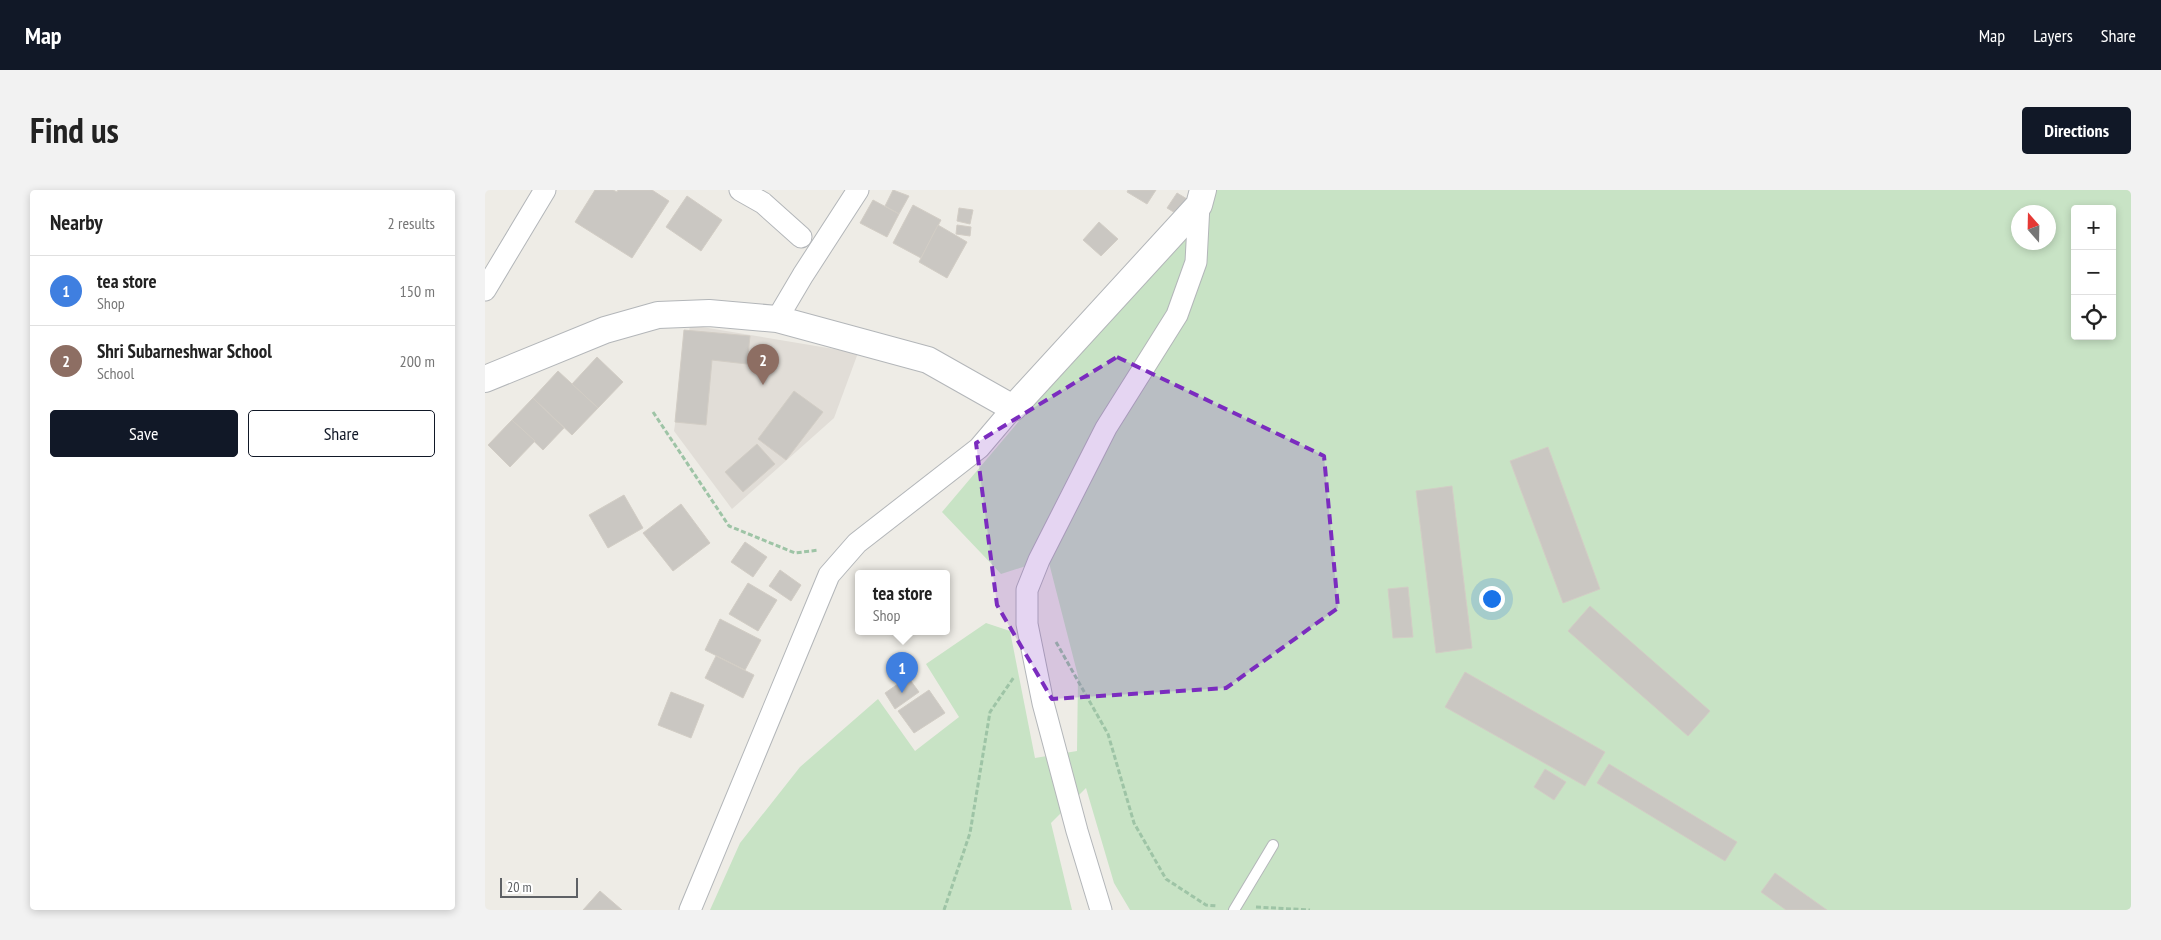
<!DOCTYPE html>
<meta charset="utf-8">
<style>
:root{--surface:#fff;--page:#f2f2f2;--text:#222;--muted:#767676;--line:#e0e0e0;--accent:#111827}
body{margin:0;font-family:"PT Sans Narrow",sans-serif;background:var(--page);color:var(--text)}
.controls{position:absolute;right:15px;top:15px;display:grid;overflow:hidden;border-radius:5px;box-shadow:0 2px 8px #0003}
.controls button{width:45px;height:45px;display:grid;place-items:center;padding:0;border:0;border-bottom:1px solid var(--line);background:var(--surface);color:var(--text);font:25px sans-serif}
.compass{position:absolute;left:1526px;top:15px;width:45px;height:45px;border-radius:50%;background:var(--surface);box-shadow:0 2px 8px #0003;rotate:340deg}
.scale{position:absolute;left:15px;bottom:12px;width:78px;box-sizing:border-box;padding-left:5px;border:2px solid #5e6165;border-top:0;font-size:14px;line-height:18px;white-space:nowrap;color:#5e6165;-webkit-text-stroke:4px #fff;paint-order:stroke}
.you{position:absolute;left:1006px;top:408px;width:18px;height:18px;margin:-12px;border:4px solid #fff;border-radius:50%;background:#1a73e8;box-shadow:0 0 0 8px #1a73e833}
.badge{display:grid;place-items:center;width:32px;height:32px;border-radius:50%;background:var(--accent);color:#fff;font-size:16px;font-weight:700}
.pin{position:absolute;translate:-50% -41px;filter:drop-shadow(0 1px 2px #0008)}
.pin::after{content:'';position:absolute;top:26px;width:18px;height:15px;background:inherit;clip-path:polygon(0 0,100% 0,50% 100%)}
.popup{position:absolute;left:370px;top:380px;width:95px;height:65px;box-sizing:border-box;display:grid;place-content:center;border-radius:5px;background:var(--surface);filter:drop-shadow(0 1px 4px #0005);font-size:16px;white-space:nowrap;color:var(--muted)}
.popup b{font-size:19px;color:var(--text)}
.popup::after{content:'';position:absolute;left:50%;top:100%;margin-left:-10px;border:10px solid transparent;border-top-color:var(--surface)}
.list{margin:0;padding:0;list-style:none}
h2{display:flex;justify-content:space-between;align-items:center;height:65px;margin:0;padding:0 20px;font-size:21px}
h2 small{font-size:16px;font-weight:400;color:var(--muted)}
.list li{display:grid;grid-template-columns:32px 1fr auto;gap:15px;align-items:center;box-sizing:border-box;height:70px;padding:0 20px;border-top:1px solid var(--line)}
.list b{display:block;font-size:19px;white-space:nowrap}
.list p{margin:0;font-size:16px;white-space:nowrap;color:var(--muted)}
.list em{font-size:16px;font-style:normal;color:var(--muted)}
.actions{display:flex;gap:10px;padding:15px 20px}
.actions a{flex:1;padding:11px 0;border:1px solid var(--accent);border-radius:5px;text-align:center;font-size:18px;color:var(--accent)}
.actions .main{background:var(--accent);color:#fff}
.icon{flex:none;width:28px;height:28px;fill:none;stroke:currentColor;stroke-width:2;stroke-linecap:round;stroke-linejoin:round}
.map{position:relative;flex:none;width:1646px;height:720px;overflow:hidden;border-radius:5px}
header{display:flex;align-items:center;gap:30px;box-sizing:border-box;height:70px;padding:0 25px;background:var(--accent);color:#fff}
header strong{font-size:24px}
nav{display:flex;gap:28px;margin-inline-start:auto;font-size:18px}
.intro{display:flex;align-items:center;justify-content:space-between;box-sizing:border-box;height:120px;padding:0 30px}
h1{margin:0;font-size:35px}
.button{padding:12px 22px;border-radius:5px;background:var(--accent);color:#fff;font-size:18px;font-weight:700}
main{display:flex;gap:30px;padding:0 30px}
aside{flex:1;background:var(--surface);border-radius:5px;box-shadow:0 2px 8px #0003}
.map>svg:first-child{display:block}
</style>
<header>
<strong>Map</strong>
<nav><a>Map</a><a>Layers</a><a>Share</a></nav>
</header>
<div class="intro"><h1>Find us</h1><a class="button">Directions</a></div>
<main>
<aside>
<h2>Nearby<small>2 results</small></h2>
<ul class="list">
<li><span class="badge" style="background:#3f7fe0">1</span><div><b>tea store</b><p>Shop</p></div><em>150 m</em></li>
<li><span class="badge" style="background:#8d6e63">2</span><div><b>Shri Subarneshwar School</b><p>School</p></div><em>200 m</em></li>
</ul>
<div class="actions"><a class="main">Save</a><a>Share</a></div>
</aside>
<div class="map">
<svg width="1646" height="720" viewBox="0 0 1646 720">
<rect width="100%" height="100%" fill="#eeece6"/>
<path fill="#e1ddd7" d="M205,135L373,163L349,228L247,319L189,241Z"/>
<path fill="#c8e3c5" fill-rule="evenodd" d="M712,0H1646V720H645L629,693L601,598L566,633L587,720H225L255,653L315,577L393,509L430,561L474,527L441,474L501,433L525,441L550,568L592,561L593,486L563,369L516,384L457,322L688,49ZM1590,19H1627V146H1590ZM1534,22H1564V52H1534Z"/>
<g fill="#cac7c2" stroke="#d2cdc5">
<path d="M110,0H128L132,2L133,0H167L184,11L147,68L90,32Z"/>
<path d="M408,0L424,6L414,24L400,16Z"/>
<path d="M643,0H671L662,14L642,2Z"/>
<path d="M692,3L702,9L692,24L682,18Z"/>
<path d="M202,6L237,30L216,61L181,37Z"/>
<path d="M388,10L414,24L402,47L375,33Z"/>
<path d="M428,15L456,30L436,68L408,53Z"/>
<path d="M474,18L488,20L485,34L472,31Z"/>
<path d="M614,32L633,49L616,66L598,50Z"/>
<path d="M453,35L482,52L462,88L434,72Z"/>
<path d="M472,35L486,37L485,46L471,44Z"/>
<path d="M199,140L265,146L262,174L227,170L221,235L190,232Z"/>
<path d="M112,167L138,192L113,218L87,194Z"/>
<path d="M73,181L113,218L87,245L48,208Z"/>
<path d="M309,201L338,222L301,270L273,249Z"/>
<path d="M48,208L79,238L58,260L27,230Z"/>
<path d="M27,230L50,251L25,277L3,255Z"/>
<path d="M272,254L290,274L258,302L240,282Z"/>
<path d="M1063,257L1115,399L1078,413L1025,271Z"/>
<path d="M967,296L987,458L951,463L931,301Z"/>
<path d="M139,305L158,338L123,358L104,325Z"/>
<path d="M196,314L225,353L188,381L158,343Z"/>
<path d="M260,352L282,367L268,387L246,372Z"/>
<path d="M295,380L316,395L306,411L284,396Z"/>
<path d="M263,393L292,410L273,441L244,424Z"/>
<path d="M923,397L928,447L908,448L903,399Z"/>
<path d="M1105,416L1225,521L1203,546L1083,441Z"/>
<path d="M235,429L276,450L260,480L220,460Z"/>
<path d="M231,466L269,485L258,508L220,488Z"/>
<path d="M980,482L1120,562L1100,596L960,517Z"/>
<path d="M423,487L434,502L410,519L400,503Z"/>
<path d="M444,500L460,523L429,543L413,521Z"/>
<path d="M186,502L219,515L206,548L173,535Z"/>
<path d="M1124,574L1252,652L1240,671L1112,593Z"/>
<path d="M1060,579L1081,592L1069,610L1049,597Z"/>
<path d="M1290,683L1342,720H1301L1276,702Z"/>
<path d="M115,701L137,720H98Z"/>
</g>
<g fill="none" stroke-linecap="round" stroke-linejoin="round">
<g stroke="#b3b6b9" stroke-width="12">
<path id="service" d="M749,720L788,655"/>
</g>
<g stroke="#b3b6b9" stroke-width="23">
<g id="minor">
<path d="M255,0L278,13L316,47"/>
<path d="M0,100L60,0"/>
<path d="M292,129L318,85L373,0"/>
<path d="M205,720L344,385L372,353L494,258L528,218"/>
<path d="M616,720L592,641L558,513L542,434V400L554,370L621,238L692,125L711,72L714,15"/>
</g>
</g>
<g stroke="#b3b6b9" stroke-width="28">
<path id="tertiary" d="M0,189L120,140L173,125L224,123L292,129L443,170L528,218L714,15L718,0"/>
</g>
<g stroke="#9ec4a6" stroke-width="3" stroke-dasharray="5 2.5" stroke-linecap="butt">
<path d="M168,222L244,336L310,363L334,360"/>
<path d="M571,452L623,544L649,633L681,689L721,715L732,716"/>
<path d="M771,717L825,720"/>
<path d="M459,720L485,643L505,522L529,487"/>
</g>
<use href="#service" stroke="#fff" stroke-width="10"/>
<use href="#minor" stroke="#fff" stroke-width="21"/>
<use href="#tertiary" stroke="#fff" stroke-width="26"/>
</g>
<path fill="#7b2cbf" fill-opacity="0.2" stroke="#7b2cbf" stroke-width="4" stroke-dasharray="10 6" stroke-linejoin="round" d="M632,167L839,266L853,418L741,498L567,509L512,415L491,253Z"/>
</svg>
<div class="controls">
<button>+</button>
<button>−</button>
<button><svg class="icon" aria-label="locate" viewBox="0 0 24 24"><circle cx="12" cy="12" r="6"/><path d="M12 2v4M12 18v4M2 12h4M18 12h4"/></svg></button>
</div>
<svg class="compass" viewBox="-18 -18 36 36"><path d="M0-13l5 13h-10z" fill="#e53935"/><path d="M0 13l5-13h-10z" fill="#767676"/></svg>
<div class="scale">20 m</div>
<div class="you"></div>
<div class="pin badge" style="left:417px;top:503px;background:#3f7fe0">1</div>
<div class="popup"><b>tea store</b>Shop</div>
<div class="pin badge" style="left:278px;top:195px;background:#8d6e63">2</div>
</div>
</main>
